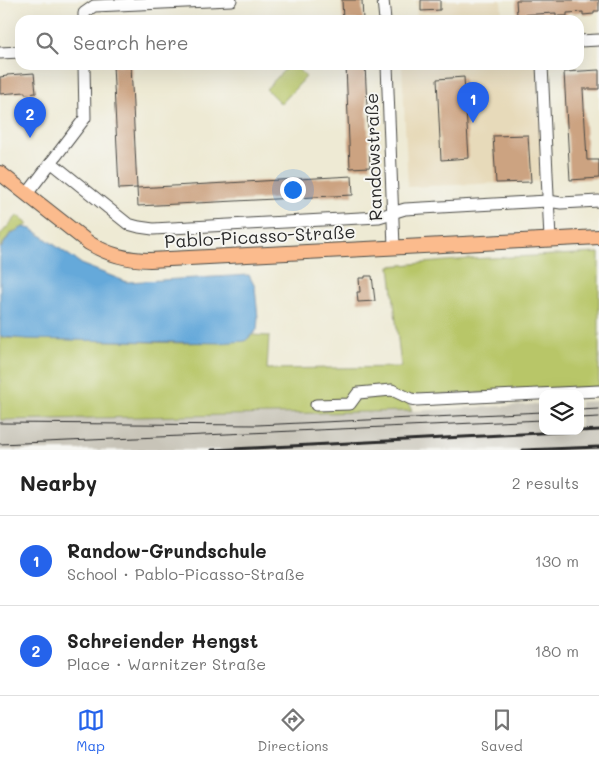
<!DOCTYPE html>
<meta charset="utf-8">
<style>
:root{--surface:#fff;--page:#f2f2f2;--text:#222;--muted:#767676;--line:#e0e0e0;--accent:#2563eb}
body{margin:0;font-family:Mali,sans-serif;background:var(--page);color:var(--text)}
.controls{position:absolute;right:15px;bottom:15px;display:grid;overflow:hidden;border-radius:10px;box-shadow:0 5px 20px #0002}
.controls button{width:45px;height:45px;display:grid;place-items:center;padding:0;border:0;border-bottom:1px solid var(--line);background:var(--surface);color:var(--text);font:25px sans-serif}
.you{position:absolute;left:292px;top:189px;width:18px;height:18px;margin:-12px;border:4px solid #fff;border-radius:50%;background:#1a73e8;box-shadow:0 0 0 8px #1a73e833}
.badge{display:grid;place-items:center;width:32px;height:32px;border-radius:50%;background:var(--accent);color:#fff;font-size:16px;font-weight:700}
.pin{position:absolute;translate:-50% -41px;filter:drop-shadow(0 1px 2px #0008)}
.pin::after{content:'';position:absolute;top:26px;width:18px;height:15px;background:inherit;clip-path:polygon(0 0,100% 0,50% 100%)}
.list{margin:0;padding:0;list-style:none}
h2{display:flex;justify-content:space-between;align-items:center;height:65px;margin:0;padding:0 20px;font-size:21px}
h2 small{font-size:16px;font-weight:400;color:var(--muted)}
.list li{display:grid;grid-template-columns:32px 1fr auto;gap:15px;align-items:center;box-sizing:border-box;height:90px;padding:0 20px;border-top:1px solid var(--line)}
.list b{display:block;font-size:19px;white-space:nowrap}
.list p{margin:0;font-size:16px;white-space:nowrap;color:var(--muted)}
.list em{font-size:16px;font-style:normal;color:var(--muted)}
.icon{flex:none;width:28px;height:28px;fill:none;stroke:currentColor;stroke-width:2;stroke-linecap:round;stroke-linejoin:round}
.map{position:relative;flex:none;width:599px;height:450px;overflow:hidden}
.search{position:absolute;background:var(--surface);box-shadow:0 5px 20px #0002;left:15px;right:15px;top:15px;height:55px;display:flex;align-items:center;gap:12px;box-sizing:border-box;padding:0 18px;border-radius:15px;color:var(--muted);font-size:19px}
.sheet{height:245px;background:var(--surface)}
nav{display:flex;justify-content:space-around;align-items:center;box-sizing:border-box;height:70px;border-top:1px solid var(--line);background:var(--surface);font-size:14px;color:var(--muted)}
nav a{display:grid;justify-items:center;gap:2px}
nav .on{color:var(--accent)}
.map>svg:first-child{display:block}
</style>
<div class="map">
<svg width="599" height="450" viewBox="0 0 599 450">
<rect width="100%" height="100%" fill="#f6f6f2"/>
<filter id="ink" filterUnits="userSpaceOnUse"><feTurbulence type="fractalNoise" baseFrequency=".02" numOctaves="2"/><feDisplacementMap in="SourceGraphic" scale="10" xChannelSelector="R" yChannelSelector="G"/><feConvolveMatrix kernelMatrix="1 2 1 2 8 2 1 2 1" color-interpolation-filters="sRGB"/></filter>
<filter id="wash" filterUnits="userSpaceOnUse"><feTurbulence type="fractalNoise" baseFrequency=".0096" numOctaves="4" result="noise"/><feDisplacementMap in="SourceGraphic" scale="20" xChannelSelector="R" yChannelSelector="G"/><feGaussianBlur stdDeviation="1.12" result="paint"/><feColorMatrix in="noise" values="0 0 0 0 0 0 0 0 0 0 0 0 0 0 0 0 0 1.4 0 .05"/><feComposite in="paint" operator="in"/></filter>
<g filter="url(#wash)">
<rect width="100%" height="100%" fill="#eeead4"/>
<g fill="#e7daba">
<path d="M416,0H501L502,20H417Z"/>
<path d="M402,65H537L544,181L408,187Z"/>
</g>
<path fill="#c8c4b8" d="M599,401V450H0V420L412,411L543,404V431H580V402Z"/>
<g fill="#b8c668" stroke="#72784a">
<path d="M289,65H294L306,77L281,104L266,89Z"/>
<path d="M18,215L29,224L10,234L0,248V235Z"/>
<path d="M599,253V387L405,397L412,411L0,420V336L3,338L183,343L245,341L252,335L269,336L267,369L401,367L390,266L469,259Z"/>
</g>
<path fill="#65a9da" stroke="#486a82" d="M23,227L32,229L83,265L127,282L249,275L255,287L258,318L257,330L245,341L219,343L26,339L3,337L0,335V250L9,236Z"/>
<g id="blocks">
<g fill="#cca381">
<path d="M342,0H362L363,20H343Z"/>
<path d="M421,0H440V10L421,11Z"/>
<path d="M516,0H599V11H594V14L583,15V12L567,13V16H556V13L517,15Z"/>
<path d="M113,65H131L137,188L119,189Z"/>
<path d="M346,65H365L370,167L350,168Z"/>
<path d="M599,70V89H583L587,160H599V178L570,180L564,72Z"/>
<path d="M34,73L36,93L25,94V92L0,94V77L7,76V75Z"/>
<path d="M464,77L469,158L441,160L437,79Z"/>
<path d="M528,135L531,182L496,183L493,136Z"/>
<path d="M352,176L353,195L138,206L137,188Z"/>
<path d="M365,276H372L375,301L358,302L357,292H360L359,278H365Z"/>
</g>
</g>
</g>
<g filter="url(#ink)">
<use href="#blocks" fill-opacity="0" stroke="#484844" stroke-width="1"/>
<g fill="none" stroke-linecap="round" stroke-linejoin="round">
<g stroke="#484844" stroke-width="13">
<g id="minor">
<path d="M383,0L385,20"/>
<path d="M84,20V13L94,6L231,0"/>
<path d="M579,41L599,40"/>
<path d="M0,53L20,52"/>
<path d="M387,65L394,247"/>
<path d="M542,65L550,239"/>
<path d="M52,163L128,224L139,227L153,229L379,217L405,209L548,201L561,203L599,201"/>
<path d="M27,194L85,118L84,65"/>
<path d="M316,405L350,404L358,393L392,390L411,399L417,400L599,391"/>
</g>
</g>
<g stroke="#484844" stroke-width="16">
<path id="major" d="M0,173L89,243C109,255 127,260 150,260L599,237"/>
</g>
<use href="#minor" stroke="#fff" stroke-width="11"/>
<use href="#major" stroke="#fbbb8d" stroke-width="14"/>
<g stroke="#2b2b2b" stroke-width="1">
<path d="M580,410L599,409"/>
<path d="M580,418L599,417"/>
<path d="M0,423L257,425L543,412"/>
<path d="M0,444L543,420"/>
</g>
<g stroke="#2b2b2b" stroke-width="3">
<path d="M212,450L599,430"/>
<path d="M523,450L599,447"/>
</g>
</g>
</g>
<g text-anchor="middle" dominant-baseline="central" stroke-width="4" stroke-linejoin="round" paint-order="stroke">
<g font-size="18" fill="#2b2b2b" stroke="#f6f6f2">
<text transform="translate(373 157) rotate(-92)">Randowstraße</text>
<text transform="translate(260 236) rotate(-3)">Pablo-Picasso-Straße</text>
</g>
</g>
</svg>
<div class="controls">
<button><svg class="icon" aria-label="layers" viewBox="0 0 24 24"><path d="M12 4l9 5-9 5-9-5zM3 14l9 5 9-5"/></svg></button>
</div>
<div class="you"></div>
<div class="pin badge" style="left:473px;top:123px">1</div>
<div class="pin badge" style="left:30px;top:138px">2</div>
<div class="search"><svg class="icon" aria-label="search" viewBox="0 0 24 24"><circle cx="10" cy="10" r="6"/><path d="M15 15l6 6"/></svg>Search here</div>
</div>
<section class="sheet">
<h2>Nearby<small>2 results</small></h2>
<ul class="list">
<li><span class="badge">1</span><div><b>Randow-Grundschule</b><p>School · Pablo-Picasso-Straße</p></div><em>130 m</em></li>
<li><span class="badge">2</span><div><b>Schreiender Hengst</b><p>Place · Warnitzer Straße</p></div><em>180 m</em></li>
</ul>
</section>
<nav>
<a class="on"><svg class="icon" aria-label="map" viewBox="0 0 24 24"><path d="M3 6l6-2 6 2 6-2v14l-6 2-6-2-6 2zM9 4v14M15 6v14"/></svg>Map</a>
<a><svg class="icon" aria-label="directions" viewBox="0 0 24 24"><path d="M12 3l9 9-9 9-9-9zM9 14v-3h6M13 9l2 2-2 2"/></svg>Directions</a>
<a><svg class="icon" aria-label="saved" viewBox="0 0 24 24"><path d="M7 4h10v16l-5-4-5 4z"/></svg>Saved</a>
</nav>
